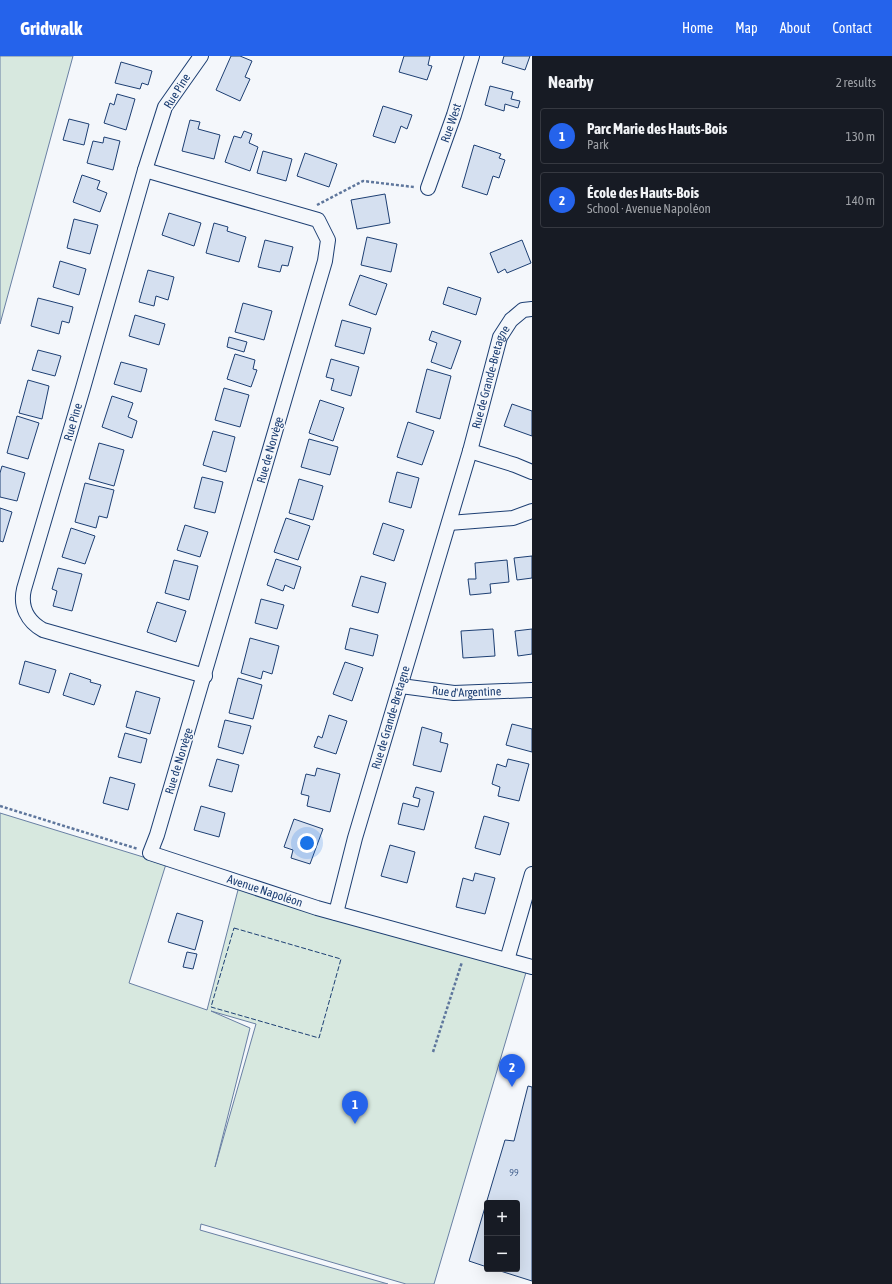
<!DOCTYPE html>
<meta charset="utf-8">
<style>
:root{--surface:#171b24;--page:#242831;--text:#f1f3f6;--muted:#9ea1a6;--line:#363941;--accent:#2563eb}
body{margin:0;font-family:"Asap Condensed",sans-serif;background:var(--page);color:var(--text)}
.controls{position:absolute;right:12px;bottom:12px;display:grid;overflow:hidden;border-radius:4px;box-shadow:0 4px 16px #0002}
.controls button{width:36px;height:36px;display:grid;place-items:center;padding:0;border:0;border-bottom:1px solid var(--line);background:var(--surface);color:var(--text);font:20px sans-serif}
.you{position:absolute;left:307px;top:787px;width:14px;height:14px;margin:-10px;border:3px solid #fff;border-radius:50%;background:#1a73e8;box-shadow:0 0 0 6px #1a73e833}
.badge{display:grid;place-items:center;width:26px;height:26px;border-radius:50%;background:var(--accent);color:#fff;font-size:13px;font-weight:700}
.pin{position:absolute;translate:-50% -33px;filter:drop-shadow(0 1px 2px #0008)}
.pin::after{content:'';position:absolute;top:21px;width:14px;height:12px;background:inherit;clip-path:polygon(0 0,100% 0,50% 100%)}
.list{margin:0;padding:0;list-style:none}
h2{display:flex;justify-content:space-between;align-items:center;height:52px;margin:0;padding:0 16px;font-size:17px}
h2 small{font-size:13px;font-weight:400;color:var(--muted)}
.list li{display:grid;grid-template-columns:26px 1fr auto;gap:12px;align-items:center;box-sizing:border-box;height:56px;margin:0 8px 8px;padding:0 8px;border:1px solid var(--line);border-radius:4px}
.list b{display:block;font-size:15px;white-space:nowrap}
.list p{margin:0;font-size:13px;white-space:nowrap;color:var(--muted)}
.list em{font-size:13px;font-style:normal;color:var(--muted)}
.map{position:relative;flex:none;width:532px;height:1228px;overflow:hidden}
header{display:flex;align-items:center;gap:24px;box-sizing:border-box;height:56px;padding:0 20px;background:var(--accent);color:#fff}
header strong{font-size:19px}
nav{display:flex;gap:22px;margin-inline-start:auto;font-size:14px}
main{display:flex}
aside{flex:1;background:var(--surface)}
.map>svg:first-child{display:block}
</style>
<header>
<strong>Gridwalk</strong>
<nav><a>Home</a><a>Map</a><a>About</a><a>Contact</a></nav>
</header>
<main>
<div class="map">
<svg width="532" height="1228" viewBox="0 0 532 1228">
<rect width="100%" height="100%" fill="#f4f7fb"/>
<g fill="#d7e8df" stroke="#687fa3" fill-rule="evenodd">
<path d="M0,0H73L0,268Z"/>
<path d="M0,757L166,808L129,927L207,954L239,830L527,913L434,1228H406L201,1168L200,1174L388,1228H0ZM211,955L256,968L215,1111L250,972Z"/>
</g>
<g fill="#d5e0f0" stroke="#1d3f73">
<path d="M231,0H240L252,5L245,21L250,23L240,45L216,34Z"/>
<path d="M404,0H430L428,9L432,10L427,24L399,16Z"/>
<path d="M504,0H530L525,14L502,7Z"/>
<path d="M121,6L152,15L148,29L142,27L140,33L115,27Z"/>
<path d="M490,30L513,36L511,43L520,45L518,52L505,48L504,55L485,49Z"/>
<path d="M117,38L135,43L126,74L104,67L110,47L114,49Z"/>
<path d="M383,50L412,59L407,73L401,70L395,87L373,80Z"/>
<path d="M69,63L89,68L84,89L63,84Z"/>
<path d="M190,64L200,66L198,73L220,79L214,103L182,95Z"/>
<path d="M244,75L252,78L249,87L258,91L250,115L225,106L234,80L241,82Z"/>
<path d="M104,81L120,85L113,114L87,107L93,85L103,87Z"/>
<path d="M474,89L501,98L499,102L505,104L499,122L493,120L487,139L462,131Z"/>
<path d="M263,95L292,103L286,125L257,117Z"/>
<path d="M305,97L337,108L329,131L297,120Z"/>
<path d="M82,119L100,125L97,133L107,137L100,156L73,146Z"/>
<path d="M385,138L390,167L357,173L351,144Z"/>
<path d="M169,157L201,167L194,190L162,179Z"/>
<path d="M74,163L98,169L90,198L67,192Z"/>
<path d="M214,167L228,171L227,175L246,181L239,206L206,197Z"/>
<path d="M367,181L397,188L391,216L361,209Z"/>
<path d="M265,184L293,191L288,210L282,209L280,216L258,211Z"/>
<path d="M522,184L531,207L507,217L505,213L498,217L490,197Z"/>
<path d="M60,205L86,213L79,239L53,231Z"/>
<path d="M148,214L174,221L168,244L156,240L154,250L139,246Z"/>
<path d="M360,219L387,228L376,259L349,249Z"/>
<path d="M448,231L481,242L476,259L443,248Z"/>
<path d="M38,242L73,251L69,267L62,265L59,278L31,270Z"/>
<path d="M243,247L272,255L264,284L235,276Z"/>
<path d="M135,259L165,268L159,289L129,280Z"/>
<path d="M342,264L371,272L364,298L335,290Z"/>
<path d="M432,275L461,285L451,313L431,306L437,287L429,284Z"/>
<path d="M229,281L247,286L244,296L227,291Z"/>
<path d="M38,294L61,300L55,320L32,314Z"/>
<path d="M235,298L255,304L253,313L257,314L251,331L227,323Z"/>
<path d="M331,303L359,311L351,340L331,334L334,323L326,321Z"/>
<path d="M121,306L147,313L141,336L114,328Z"/>
<path d="M427,313L451,320L440,363L416,356Z"/>
<path d="M28,324L49,330L42,363L19,357Z"/>
<path d="M224,332L249,339L240,371L215,364Z"/>
<path d="M112,340L133,347L128,361L137,365L132,382L102,371Z"/>
<path d="M320,344L344,352L333,385L309,377Z"/>
<path d="M512,348L532,355V380L504,370Z"/>
<path d="M17,360L39,367L28,403L7,397Z"/>
<path d="M408,366L434,375L422,409L397,401Z"/>
<path d="M213,375L235,381L226,416L203,409Z"/>
<path d="M309,383L338,391L330,419L301,411Z"/>
<path d="M99,387L124,394L114,430L89,423Z"/>
<path d="M2,410L25,417L17,445L0,441V417Z"/>
<path d="M397,416L419,422L411,452L389,446Z"/>
<path d="M202,421L223,426L215,457L194,452Z"/>
<path d="M299,423L323,430L313,464L289,457Z"/>
<path d="M85,427L114,434L107,462L99,460L96,472L75,466Z"/>
<path d="M0,452L12,456L3,486L0,485Z"/>
<path d="M286,462L310,470L298,504L274,496Z"/>
<path d="M383,467L404,474L394,505L373,498Z"/>
<path d="M185,469L208,476L200,501L177,494Z"/>
<path d="M71,472L95,480L85,508L62,501Z"/>
<path d="M532,500V522L517,524L514,502Z"/>
<path d="M276,503L301,511L294,533L285,529L283,535L267,529Z"/>
<path d="M174,504L198,510L189,544L165,537Z"/>
<path d="M507,504L509,526L490,528L491,537L470,539L468,523H476L475,507Z"/>
<path d="M58,512L82,518L72,555L53,550L57,535L52,533Z"/>
<path d="M361,520L386,527L378,557L352,550Z"/>
<path d="M261,543L284,549L277,573L255,567Z"/>
<path d="M157,546L186,555L176,586L147,576Z"/>
<path d="M350,572L378,579L373,600L345,593Z"/>
<path d="M493,573L495,600L463,602L461,575Z"/>
<path d="M532,573V598L518,600L515,575Z"/>
<path d="M250,582L279,590L272,618L263,615L261,623L241,617Z"/>
<path d="M25,605L56,614L49,637L19,628Z"/>
<path d="M345,606L363,612L352,645L333,638Z"/>
<path d="M70,617L91,624L90,626L101,629L94,649L63,639Z"/>
<path d="M238,622L262,629L253,663L229,657Z"/>
<path d="M136,635L160,642L150,678L126,671Z"/>
<path d="M329,659L347,665L336,698L314,691L318,680L322,682Z"/>
<path d="M225,664L251,670L243,698L218,691Z"/>
<path d="M512,668L532,673V696L506,689Z"/>
<path d="M422,671L442,677L440,686L448,688L441,716L413,709Z"/>
<path d="M125,677L147,683L141,707L118,701Z"/>
<path d="M217,703L239,709L232,736L209,730Z"/>
<path d="M508,703L529,708L519,745L498,740L500,731L492,728L497,708L506,711Z"/>
<path d="M317,712L340,718L330,756L307,750L309,740L301,738L306,718L315,720Z"/>
<path d="M110,721L135,728L128,754L103,747Z"/>
<path d="M416,731L434,736L424,774L398,768L403,747L418,751L420,743L413,741Z"/>
<path d="M201,750L225,757L219,781L194,774Z"/>
<path d="M484,760L509,767L500,799L475,792Z"/>
<path d="M294,763L323,773L310,808L291,802L293,794L284,791Z"/>
<path d="M390,789L415,796L407,827L381,820Z"/>
<path d="M475,817L495,822L485,858L456,851L463,822L473,825Z"/>
<path d="M177,857L203,865L195,894L168,886Z"/>
<path d="M187,896L197,898L193,913L183,911Z"/>
<path d="M528,1030L532,1031V1225L494,1213H517V1147H487V1211L469,1205L505,1084L514,1085Z"/>
</g>
<g fill="none" stroke-linecap="round" stroke-linejoin="round">
<g stroke="#1d3f73" stroke-width="16">
<g id="minor">
<path d="M201,0L165,51L145,114L83,332L24,533C20,550 27,565 43,574L205,620"/>
<path id="s1" d="M145,114L318,164L328,184L325,205L157,779L150,797L317,852L532,911"/>
<path id="s2" d="M428,132L454,59L472,0"/>
<path d="M470,395L515,409L532,416"/>
<path d="M449,467L513,462L532,455"/>
<path id="s3" d="M401,630L454,637L532,634"/>
<path id="s4" d="M336,857L355,782L470,395L500,281L511,264L523,254L532,253"/>
<path d="M507,904L532,818"/>
</g>
</g>
<g stroke="#5e769c" stroke-width="2.5" stroke-dasharray="3 2" stroke-linecap="butt">
<path d="M317,149L363,125L414,131"/>
<path d="M0,750L138,793"/>
<path d="M433,996L462,906"/>
</g>
<use href="#minor" stroke="#f4f7fb" stroke-width="14"/>
<path stroke="#1d3f73" stroke-width="1" stroke-dasharray="5 2" stroke-linecap="butt" d="M234,872L341,903L319,982L211,951Z"/>
</g>
<g text-anchor="middle" dominant-baseline="central" stroke-width="3" stroke-linejoin="round" paint-order="stroke">
<g font-size="10" fill="#4b6792">
<text x="514" y="1116">99</text>
</g>
<g font-size="12" fill="#1d3f73" stroke="#f4f7fb">
<text transform="translate(177 35) rotate(-58)">Rue Pine</text>
<text stroke="none"><textPath href="#s2" startOffset="69">Rue West</textPath></text>
<text stroke="none"><textPath href="#s4" startOffset="558">Rue de Grande-Bretagne</textPath></text>
<text transform="translate(73 366) rotate(-74)">Rue Pine</text>
<text transform="translate(270 394) rotate(-74)">Rue de Norvège</text>
<text stroke="none"><textPath href="#s3" startOffset="66">Rue d'Argentine</textPath></text>
<text stroke="none"><textPath href="#s4" startOffset="203">Rue de Grande-Bretagne</textPath></text>
<text transform="translate(179 705) rotate(-73)">Rue de Norvège</text>
<text stroke="none"><textPath href="#s1" startOffset="962">Avenue Napoléon</textPath></text>
</g>
</g>
</svg>
<div class="controls">
<button>+</button>
<button>−</button>
</div>
<div class="you"></div>
<div class="pin badge" style="left:355px;top:1068px">1</div>
<div class="pin badge" style="left:512px;top:1031px">2</div>
</div>
<aside>
<h2>Nearby<small>2 results</small></h2>
<ul class="list">
<li><span class="badge">1</span><div><b>Parc Marie des Hauts-Bois</b><p>Park</p></div><em>130 m</em></li>
<li><span class="badge">2</span><div><b>École des Hauts-Bois</b><p>School · Avenue Napoléon</p></div><em>140 m</em></li>
</ul>
</aside>
</main>
